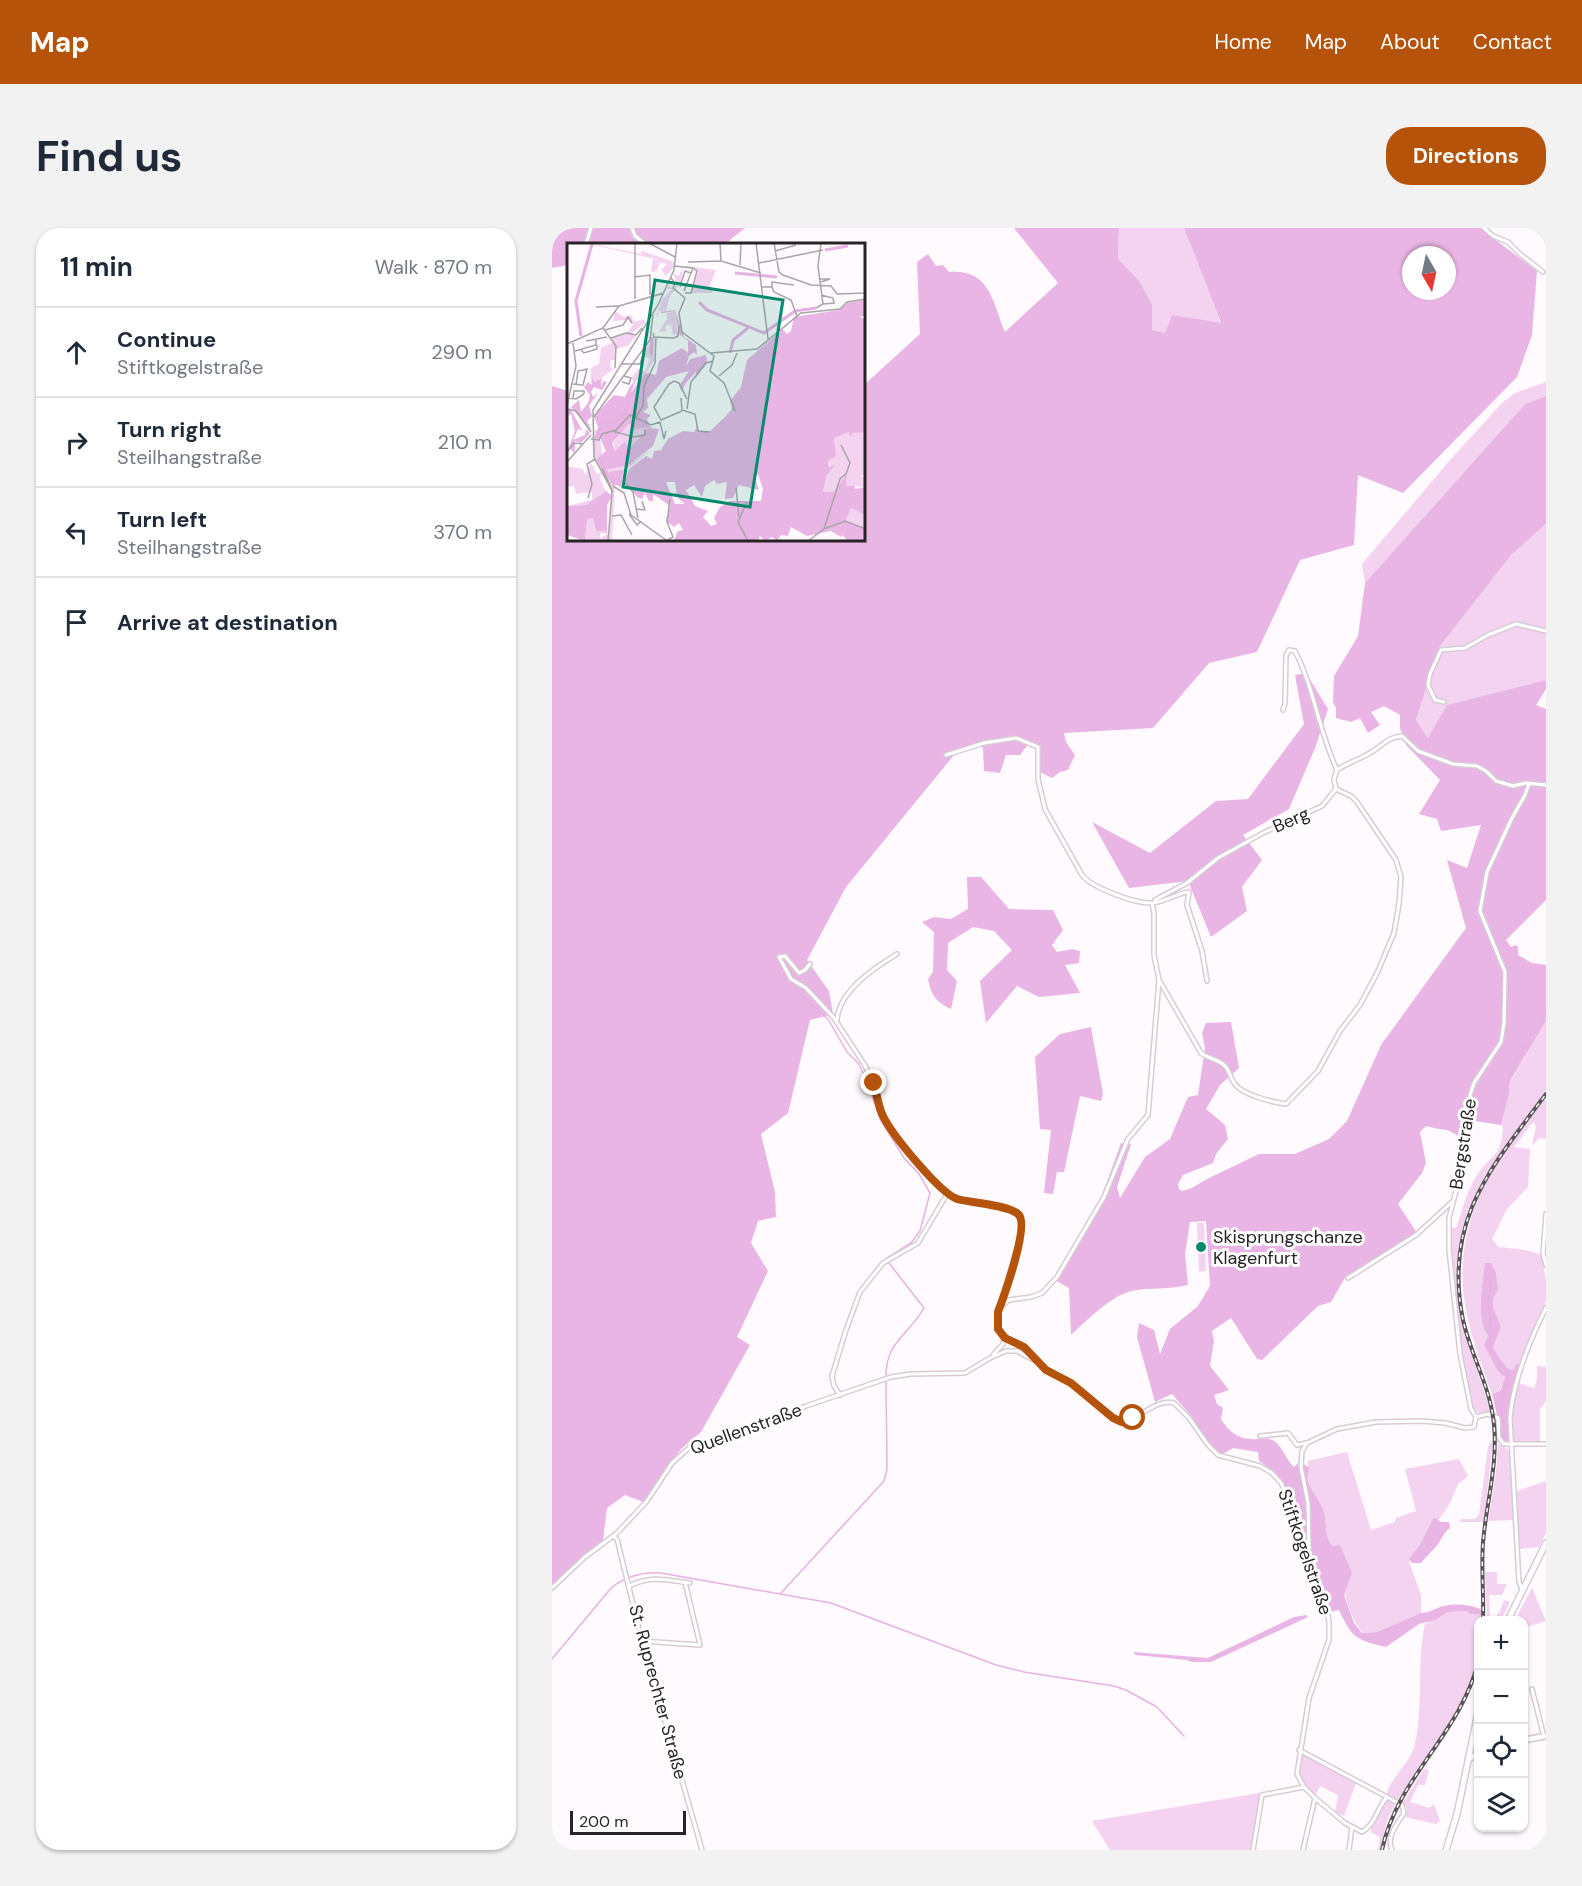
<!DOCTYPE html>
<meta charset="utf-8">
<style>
:root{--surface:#fff;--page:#f2f2f3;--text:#1f2937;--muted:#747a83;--line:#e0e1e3;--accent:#b45309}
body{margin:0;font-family:"DM Sans",sans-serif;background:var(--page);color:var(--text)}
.controls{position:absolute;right:18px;bottom:18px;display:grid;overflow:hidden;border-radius:12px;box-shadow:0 2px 4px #0004}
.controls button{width:54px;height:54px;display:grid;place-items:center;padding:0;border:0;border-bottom:2px solid var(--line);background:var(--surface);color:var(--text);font:30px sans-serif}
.compass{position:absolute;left:850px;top:18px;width:54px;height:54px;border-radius:50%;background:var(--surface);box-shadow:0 2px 4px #0004;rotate:171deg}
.scale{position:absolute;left:18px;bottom:15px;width:116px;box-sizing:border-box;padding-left:6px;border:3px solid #272326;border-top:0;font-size:16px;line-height:21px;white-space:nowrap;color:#272326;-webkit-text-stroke:4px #fff;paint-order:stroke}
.stop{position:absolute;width:18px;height:18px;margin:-14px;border:4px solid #b45309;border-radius:50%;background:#fff}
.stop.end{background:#b45309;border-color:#fff;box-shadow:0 2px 6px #0008}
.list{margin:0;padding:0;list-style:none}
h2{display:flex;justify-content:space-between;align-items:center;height:78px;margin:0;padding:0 24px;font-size:26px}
h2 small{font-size:20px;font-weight:400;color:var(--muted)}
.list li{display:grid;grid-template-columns:39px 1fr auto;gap:18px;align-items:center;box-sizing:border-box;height:90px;padding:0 24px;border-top:2px solid var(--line)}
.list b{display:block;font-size:22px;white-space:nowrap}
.list p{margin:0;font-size:20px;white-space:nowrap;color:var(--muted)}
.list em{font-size:20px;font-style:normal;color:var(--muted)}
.icon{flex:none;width:33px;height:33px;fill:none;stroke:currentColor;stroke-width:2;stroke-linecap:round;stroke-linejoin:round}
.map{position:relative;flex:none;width:994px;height:1622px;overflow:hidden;border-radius:24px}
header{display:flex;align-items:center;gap:36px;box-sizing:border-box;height:84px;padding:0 30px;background:var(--accent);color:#fff}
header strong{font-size:28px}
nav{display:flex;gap:33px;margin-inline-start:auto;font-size:21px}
.intro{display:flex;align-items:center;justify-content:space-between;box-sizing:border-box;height:144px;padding:0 36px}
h1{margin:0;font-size:42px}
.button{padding:15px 27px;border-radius:24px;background:var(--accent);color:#fff;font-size:21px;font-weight:700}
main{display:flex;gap:36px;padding:0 36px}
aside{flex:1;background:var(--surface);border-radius:24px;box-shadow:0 2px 4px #0004}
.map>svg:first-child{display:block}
</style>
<header>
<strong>Map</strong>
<nav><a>Home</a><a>Map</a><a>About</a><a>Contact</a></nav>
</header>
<div class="intro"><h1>Find us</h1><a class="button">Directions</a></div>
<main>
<aside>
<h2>11 min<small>Walk · 870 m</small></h2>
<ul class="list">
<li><svg class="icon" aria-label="ahead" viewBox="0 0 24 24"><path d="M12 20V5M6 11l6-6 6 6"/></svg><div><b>Continue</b><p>Stiftkogelstraße</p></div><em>290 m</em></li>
<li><svg class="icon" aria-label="right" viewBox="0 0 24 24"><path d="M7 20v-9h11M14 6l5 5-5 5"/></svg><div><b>Turn right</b><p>Steilhangstraße</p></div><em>210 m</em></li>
<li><svg class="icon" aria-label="left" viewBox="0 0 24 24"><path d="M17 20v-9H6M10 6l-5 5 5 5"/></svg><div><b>Turn left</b><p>Steilhangstraße</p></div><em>370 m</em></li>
<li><svg class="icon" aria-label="arrive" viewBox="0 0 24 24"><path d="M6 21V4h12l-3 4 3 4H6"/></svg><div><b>Arrive at destination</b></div></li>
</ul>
</aside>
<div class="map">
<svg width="994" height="1622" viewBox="0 0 994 1622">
<rect width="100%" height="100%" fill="#fffafe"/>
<g fill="#f3d3f0">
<path d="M567,0H632L669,96L620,87L613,105L600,102V77L566,31Z"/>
<path d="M994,154V168L973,176L813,355L810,336L899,231L950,175L963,165Z"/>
<path d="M994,296V452L896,477L876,510L864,492L888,418L960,326Z"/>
<path d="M994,793V863L930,952L915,986L907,1018L905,1054L909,1093L939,1185H927L920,1179L909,1127L898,999L904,1000C910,982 915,963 925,947C940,925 949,931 951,899L949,897L957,867L958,854Z"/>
<path d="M994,868V911L987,910L980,918L984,898L981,894L962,919L978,921L976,959L955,981L940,1011L947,1019L974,1022L990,1027L994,1054V1074L968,1136H964L961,1142L955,1140L941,1120L949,1098L941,1079L939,1035L936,1107L932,1117L954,1148L948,1162L940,1166C916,1099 897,1051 923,979C927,971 928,961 932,954C949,923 973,896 994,868Z"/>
<path d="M652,995L654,1043L647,1044L645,995Z"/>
<path d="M985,1138L994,1139V1173L988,1181V1213L964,1215L961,1212C960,1191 961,1175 967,1155L982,1160L985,1152Z"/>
<path d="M941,1211L932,1294H906L910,1291H923L927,1287L936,1219Z"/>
<path d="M946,1216L958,1222L962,1292L936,1293L944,1244Z"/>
<path d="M795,1224L819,1302L843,1294L844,1290L864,1283L853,1241L907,1231L916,1248L906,1256L897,1277L857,1334L869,1367V1385L825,1404L811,1405C790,1379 792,1348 780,1319C778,1314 774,1311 774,1307C773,1301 774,1294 773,1288C770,1275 762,1267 757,1255C754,1248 757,1240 756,1233Z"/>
<path d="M994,1253V1305L987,1319L967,1321L965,1263Z"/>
<path d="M933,1344H945V1356H955L950,1367H937L938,1391H945V1386L947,1385L952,1372L958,1374L949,1392H935Z"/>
<path d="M980,1360L994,1393L972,1400V1392H963Z"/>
<path d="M915,1383L918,1386L929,1387V1392H927C926,1402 927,1412 926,1421C919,1480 874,1523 846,1573L835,1567V1564C841,1547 859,1534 863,1516C872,1476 864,1435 873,1396L895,1384Z"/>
<path d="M751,1527L804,1555L792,1588L783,1584L786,1567L768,1558L763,1568C748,1554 745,1549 748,1529Z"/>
<path d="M872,1541L877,1542L873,1557H866L858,1574L877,1580L882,1576L888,1593L884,1596L853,1589L855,1581L851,1574Z"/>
<path d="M708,1565L699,1622H558L540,1593Z"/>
<path d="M837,1572L844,1575L836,1590L828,1622H826L828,1609L818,1604L827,1580Z"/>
</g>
<g fill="#e9b5e4" fill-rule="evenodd">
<path d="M0,0H193L173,16H16V37L0,40Z"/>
<path d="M462,0H567L566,31L587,53L600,77V102L613,105L620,87L669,95L632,0H931L937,7L985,43L980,107L965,149L851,265L806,247L802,317L748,332L705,424L657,435L601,500L512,505L514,514L523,527L516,542L508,544L500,550L488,544V519L478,514L468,527H454L448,545L432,543L431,521L428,515L402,527L294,659L255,732L277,763L281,786L258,792L236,885L209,906L223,964L224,989L206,993L199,1015L216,1043L185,1109L198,1117L149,1204L129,1221L91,1274L73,1267L55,1280L51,1312L0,1358V158L16,163V312H312V157L368,106L365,34L376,26L384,38L391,37L397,44C439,41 440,74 453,104L506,55ZM859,27H895V63H859Z"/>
<path d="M994,168V296L960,326L888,418L864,492L876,510L895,477L994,452V461L984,477L994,481V672L954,712L959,719L964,717L966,719V727L980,735L994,737V793L958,853L957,867L949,897L916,892L914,909C905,910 902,904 895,902C887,901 881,900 874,898L868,904L874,935L870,945L846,976L865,1005L794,1048L779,1074L766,1078L710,1132L705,1131L679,1090L660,1103L662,1113L658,1138L677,1162L662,1167L665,1176L671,1180L669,1191C676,1202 685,1211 699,1211C708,1212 714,1208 722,1213C732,1220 733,1231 742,1239L747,1234L757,1239C757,1244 755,1248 756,1253C761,1266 771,1275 773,1289C775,1302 772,1306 780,1318L788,1317L800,1345L792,1367L802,1395L810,1405L825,1404L869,1385C878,1385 884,1379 893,1378C905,1375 918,1377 929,1381V1387L918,1386L915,1383L895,1384L883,1392L867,1396L834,1419C804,1412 800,1410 787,1382L778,1384L754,1330L743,1280L723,1244L707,1233L706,1224L681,1220L669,1227L658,1218L640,1189L620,1166L603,1174L585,1109L587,1095L602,1102L608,1126L618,1101L646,1078L658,1058L654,993L638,994L633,1026L636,1057C617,1062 598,1059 580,1063C560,1067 534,1093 519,1107L517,1060L501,1051L548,973L569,915L579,916L565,959L568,970L593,929L618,911L636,869L646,867L653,820L650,805L654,795L679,794L687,840L668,857L654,881L673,897L676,911L664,926L661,935L631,947L626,956L627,961L630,963L640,960L653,952L707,926H743L777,911L795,893L829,817L914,700L895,632L915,640L929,597L889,603L885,591L867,586L888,552L854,517L848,500V487L832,478L819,484L828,497L816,505L808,490L799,494L784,490V480L781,474L782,448L806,408L813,355L973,176Z"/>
<path d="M754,445L776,481L763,520L737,581L691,607L710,632L690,659L695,683L659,709L636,653L577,660L540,594L598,625L664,573L696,571L752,496L743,447Z"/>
<path d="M415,649H429L457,681L501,682L511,702L500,717L505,724L521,721L528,723L527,735L513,737L528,765L487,769L465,758L434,795L428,753L460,722L442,703L421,699L396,715L395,742L405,753L399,781C384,774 379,767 376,751L381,744L382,704L370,694L382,689L399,691L416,681Z"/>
<path d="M539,799L551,866L549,873L528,868L512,944H505L501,966L492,965L499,902L488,901L483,829L508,806Z"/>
<path d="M933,1035H939L944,1045L946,1062L941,1070V1079L949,1098L941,1120L955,1140L961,1142L964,1136H968C960,1162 955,1184 957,1211L954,1215L949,1211V1190L945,1187L940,1166L949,1162L953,1149L946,1143L932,1117L936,1107C924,1094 931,1052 933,1035Z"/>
<path d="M883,1290L889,1294H897L898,1300C891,1305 891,1309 886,1316C881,1323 874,1328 869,1335H860L857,1331L868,1317L881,1291Z"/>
<path d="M754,1387L756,1389L659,1434H640L635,1432L584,1427L581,1424L656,1430L742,1389Z"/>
</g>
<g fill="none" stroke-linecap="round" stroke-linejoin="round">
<g stroke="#e6b2e1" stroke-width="1.5">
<path d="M225,733L234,748L248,766L276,791L295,824L306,835L315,852L328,891L352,930L367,946L378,965L368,1003L359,1015L334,1031"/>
<path d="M948,894V879L954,858L960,841L974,817L978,816V808L987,798L994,781"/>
<path d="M937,1040L939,1058L936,1073L940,1105L937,1117L951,1142L957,1146L948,1173L953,1212"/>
<path d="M334,1148C334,1113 357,1107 372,1080L337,1035"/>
<path d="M229,1365L332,1253L335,1241L334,1154"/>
<path d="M0,1431L60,1359C74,1349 91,1344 109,1345L279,1375L444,1437L472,1444L562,1458L574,1462L605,1479L632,1508"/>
</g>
<g stroke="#d7ccd6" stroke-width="6">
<g id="street">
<path d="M80,0L83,8L93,16"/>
<path d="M932,0L941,8L956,14L968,26L991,44"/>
<path d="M34,16L39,0"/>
<path d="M892,474L883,472L876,457L878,446L889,422L913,420L936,407L964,396L994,403"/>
<path d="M731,482L733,475L734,427L737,422L743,423C762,460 767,504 785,542L782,551L784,561"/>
<path d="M394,527L432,515L464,510L486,519V551L493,581L530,647C540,660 584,676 600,675C613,674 625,665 637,664L635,677L650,723L655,753"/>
<path d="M785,542C795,535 806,532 816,526C829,520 834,509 850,508L866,523L901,536L925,538L934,543L944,553L961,558L974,555L994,557"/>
<path d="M603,672L635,655L666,630L711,605L770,578L784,561"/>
<path d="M258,736L253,742L247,745L233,728L227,729L239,751L254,760L282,790L312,836L322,855L332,891L357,925L395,966L419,974L455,980L467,987L470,996L468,1009L445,1090L446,1101L452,1110L472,1119L494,1142L519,1156L567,1193C587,1194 602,1170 622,1175L637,1190L656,1217L666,1227L708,1238L720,1245L729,1255L741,1280L752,1332L775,1382L777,1394V1412L757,1470L745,1546L752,1559L763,1570L793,1595L810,1604C823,1597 825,1580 835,1569"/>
<path d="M607,752L649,825C656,831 667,831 673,838C678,843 678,850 682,855C690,867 720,874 734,876L766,843L788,803L808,777L826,743L842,705L847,676L849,649L844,632L805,574L799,568L784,561"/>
<path d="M285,792C287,763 322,740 345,726"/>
<path d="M994,986L991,1026L994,1037"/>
<path d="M796,1050L864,1007L900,974"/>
<path d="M448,1079L457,1072L479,1069L490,1065L505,1049L552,969L576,911L596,887L607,752L602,727V686L600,675"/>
<path d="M441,1127L451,1116L452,1111"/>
<path d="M288,1167L282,1158L280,1148L294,1102L308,1064L331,1035L366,1015L395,966"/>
<path d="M924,1189L919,1181L908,1126L897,1021V990L910,940L918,884V867L922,855L949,814L952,795L953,744L928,683L935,644L960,590L973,567L977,556"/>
<path d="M708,1208L736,1205L745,1217L754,1215"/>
<path d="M61,1308L65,1311L90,1413L150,1622"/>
<path d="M764,1355L757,1322L756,1275L749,1239L750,1223L755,1215L785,1201L824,1194L870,1193L893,1195L913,1200L922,1199L924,1189L936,1186L946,1190L947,1210L952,1216H994"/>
<path d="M77,1358C100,1347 114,1352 138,1355"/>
<path d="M0,1360L33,1329L65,1305L95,1273L120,1235L138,1219L219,1194L254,1178L339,1149L359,1146L413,1145L438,1130L454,1123H465L481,1132"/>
<path d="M970,1361L967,1354L958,1190C961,1153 978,1112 994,1080"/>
<path d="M90,1413L148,1417L133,1354"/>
<path d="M980,1461L992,1509"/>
<path d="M747,1522L850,1577L852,1585C845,1596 834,1609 840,1622"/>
<path d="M701,1622L710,1567L752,1559"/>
<path d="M751,1622L763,1570"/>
<path d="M797,1622L800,1599"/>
</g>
</g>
<g stroke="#d7ccd6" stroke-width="8">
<g id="secondary">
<path d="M972,1512L994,1508"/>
<path d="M916,1532L927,1524"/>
</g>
</g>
<g stroke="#d7ccd6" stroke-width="8">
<g id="primary">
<path d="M956,1392L994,1315"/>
<path d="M894,1622L905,1586L927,1480"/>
</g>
</g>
<use href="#street" stroke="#fff" stroke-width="3"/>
<use href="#secondary" stroke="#fff" stroke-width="4.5"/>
<use href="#primary" stroke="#fff" stroke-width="5"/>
<g stroke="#585457" stroke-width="4">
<g id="rail">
<path d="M931,1392C932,1367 929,1341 931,1315C934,1276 946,1237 942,1197C939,1160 919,1128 911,1092C891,992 939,940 994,866"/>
<path d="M830,1622C846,1547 909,1507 927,1431"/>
</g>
</g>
<use href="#rail" stroke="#fff" stroke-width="1.5" stroke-dasharray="4.5" stroke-linecap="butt"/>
</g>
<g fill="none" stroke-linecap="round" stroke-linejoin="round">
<path stroke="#b45309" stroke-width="8" d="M322,855C325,867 326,880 332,890C342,909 387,964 405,971C419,975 459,977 467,987C477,999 452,1068 446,1084V1101L453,1110L472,1119L494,1142L519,1155L561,1190L570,1194L581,1190"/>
</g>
<circle fill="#07896d" stroke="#fff" stroke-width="2" cx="649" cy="1019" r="6"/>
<g text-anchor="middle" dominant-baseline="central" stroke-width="6" stroke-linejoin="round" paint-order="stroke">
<g font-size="18" fill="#272326" stroke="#fff">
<text transform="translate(739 592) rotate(-24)">Berg</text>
<text transform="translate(911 916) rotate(-81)">Bergstraße</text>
<text transform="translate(194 1201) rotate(-20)">Quellenstraße</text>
<text transform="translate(753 1324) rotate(71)">Stiftkogelstraße</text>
<text transform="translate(106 1464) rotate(75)">St. Ruprechter Straße</text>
</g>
<g font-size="18" fill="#272326" stroke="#fff" text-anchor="start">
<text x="661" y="1009">Skisprungschanze<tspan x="661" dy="21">Klagenfurt</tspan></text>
</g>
</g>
<g transform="translate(15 15)">
<rect width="298" height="298" fill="#fffafe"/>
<path d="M20,0L74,11L75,8L107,19V24L99,33L94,27L100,21L93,19L90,28L84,29L86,16L93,17L26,2L22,18L13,45L25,2ZM116,24L114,40L110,39L111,43L103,53L99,68H91V74L89,73L95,57L105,46H100L102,42L106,46L109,42L107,30L112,33ZM126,24L149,27L143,42L146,50H124L131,29ZM48,68L57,74L64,72L67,79L78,76V80L65,90L69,93L62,102L49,106V116L43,118L44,126L48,125L35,134V143V138L28,139L26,134L24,144V125L32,121L34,105L47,99L45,95L59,91L66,82L63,77L46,78ZM108,68L111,91L106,92L104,81L98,83L99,88L92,89L100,76V70ZM88,94L87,118L62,155L71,137L67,139L64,136L71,126L78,128L83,116L77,113V108L84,99V113V98ZM62,181L82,184L62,206L55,200L51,216L46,200ZM32,186L27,196L33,195L36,217L30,216L40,227L62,222L86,205L63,224L41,229L48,242L45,298H18L20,275H27L28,289L38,286L40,290H33V296L40,291L42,294L45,246L36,230L32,234L39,248L19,262L0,263L25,257V249L9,251L7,243L0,244V223L16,226L18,232L24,220L30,231L35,229L27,214L25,196L26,188ZM283,188L298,189V232H294L298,236V244L279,243L280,232L268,249H256L263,223L261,218L268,212L267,195ZM284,265L298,272V287L279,277Z" fill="#f3d3f0"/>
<path d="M298,57V72L293,74L298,77V189L286,190L283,194L282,189L267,195L269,213L261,218L262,224L268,222L260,232L256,249H267L280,231L279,243H287L286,238L288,246L298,244V272L284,265L279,277L298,287V298H276L279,296L276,292L274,294L264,288L240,293L224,284L221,293L214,292L210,298L205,294L198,298L193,293L191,298L107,297L111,288L116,287L112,280L107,284L99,278L103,263L86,251V258H82L78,250L75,256L70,254L58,239L62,226L79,213L85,216L87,208L94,207L101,196L116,188L127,189L130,184L131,188L142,189L158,174L165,166L163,158L174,144L180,117L216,86L220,91L224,88L227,74L272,67L280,60ZM191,231L196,246L194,258H163L153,264L147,275L150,281L144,283L136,274L141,268L128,263L119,247L127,242L135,254L138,243L147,237L150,241L160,239L158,256L166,255L172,242L192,247L188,235ZM99,239H108L110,254L118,261H108ZM108,67L117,94L129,102L130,112L127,109L122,113L119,124L123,116L139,112L140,120L128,136L129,129L118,141L115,149L112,143L122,128L99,134L80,156L81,165L76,169L84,172L80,176L84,185L92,186L86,203L62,222L39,227L30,216L39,208L33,195L28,196L32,187L27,173L47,152L58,154L62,145L69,136L63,153L80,130L89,132L92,118L115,105L121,110V98L112,91L108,68L96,70L92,69ZM62,181L66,183L64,187L82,184L62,206L58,198L48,208L51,216L45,200ZM25,134L28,139L34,136V144L36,138L40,139L35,147L27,144L24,149L26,154L31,150L22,163L25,173L20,178L25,189L4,164L12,157L14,169L21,160L23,152L17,144L21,139L25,142ZM3,165L15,187L11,186L6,197L18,192L19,186L23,190L14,200L8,198V211L3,205L0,208L8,188L4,171L0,173ZM57,226L54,244L47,241L41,229ZM39,248L45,253L40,262V291L38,287L29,289L26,275L20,276L18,298L0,292V263L19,262Z" fill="#e9b5e4" fill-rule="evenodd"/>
<path fill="none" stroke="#e6b2e1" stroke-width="3" d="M258,7L281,3M168,30L210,34M132,59L140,67L197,90L228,68L249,65M14,93L9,58L25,1M163,110L166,97L181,85M84,112L85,94M29,195L35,179L47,180L58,171L62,155L80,131M31,216L47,242"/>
<path fill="none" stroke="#a9a4a8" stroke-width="1.5" d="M68,0V56M82,0L108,14M153,0L154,18M189,0L201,96M207,0L212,29L216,32L244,42L264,43L270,51L299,50M208,8L229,2M121,19L154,18L194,30M192,20L256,7M173,22L174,0M107,23L126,25L117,48M67,34L83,32V52M104,35L108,40L106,45L118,55M253,36H263L254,39M113,44L118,28L124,30M195,44H205L207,49L224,57L230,73M205,44V39L227,42M118,50H124L130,28L126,25M254,52L266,55L267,60L256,61M118,55L112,70L115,89L147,113L143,128L157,140L168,167L165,165M29,64L51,63M249,65L256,61L251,23L254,0M36,85L49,103L48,125M38,87L56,82L61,74L65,80M86,90L87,94L107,95L111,93L112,83M44,95L59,90L69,92L75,85M19,98L40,94M0,101L36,85L52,63L97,50M14,107L17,110L30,106V102M8,108L29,102V97M144,110L190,106L234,70L273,66L280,59L299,56M54,121H73L77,109M152,133L165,122L170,110M55,139L62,141L64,135L57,133M6,141L15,142H16L20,126L11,128L9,142M0,155L9,156L17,151M114,155L115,167L128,171L131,188L143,189M6,156L7,148H17V151M0,162L9,123L6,100M0,166L9,168L24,189M120,166L124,139L139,120L146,118M69,174L76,163L77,143L88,120L89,94M26,175L83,97L86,72M94,177L87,164L102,141L107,138L112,140L120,156M94,177L115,168M93,179L97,196L99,188M45,188L67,194L78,192V186M24,196L32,197L35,191L49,187L63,172L84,182L93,179M0,209L7,200L17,201M0,219L24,192M35,225L46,249M57,239L66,249L71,275M46,243L57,250L64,272L99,297M169,245L172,274M21,255L25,241L20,221L28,216M180,259L171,279L181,298M69,266L78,267L75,258M62,271L70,282L74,278M45,273L54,272L65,292M257,286L273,236L279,231L283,220L274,202M41,298L45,248L27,214L26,167L91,62L107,27L110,0M99,298L106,294L100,279L103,256M241,298L257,286L278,278L299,286"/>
<path fill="#07896d" fill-opacity="0.15" stroke="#07896d" stroke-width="3" d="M88,37L216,57L183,264L56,244Z"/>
<rect width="298" height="298" fill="none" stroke="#272326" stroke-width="3"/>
</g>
</svg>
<div class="controls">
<button>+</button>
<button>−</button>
<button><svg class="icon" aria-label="locate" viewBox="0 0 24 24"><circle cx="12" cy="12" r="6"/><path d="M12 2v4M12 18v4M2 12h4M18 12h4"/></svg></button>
<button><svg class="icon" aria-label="layers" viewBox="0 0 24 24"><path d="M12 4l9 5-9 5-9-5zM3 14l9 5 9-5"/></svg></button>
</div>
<svg class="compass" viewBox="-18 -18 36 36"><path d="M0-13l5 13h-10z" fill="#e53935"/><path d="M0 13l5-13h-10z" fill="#747a83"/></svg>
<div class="scale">200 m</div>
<div class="stop" style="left:581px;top:1190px"></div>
<div class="stop end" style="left:322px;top:855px"></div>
</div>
</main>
